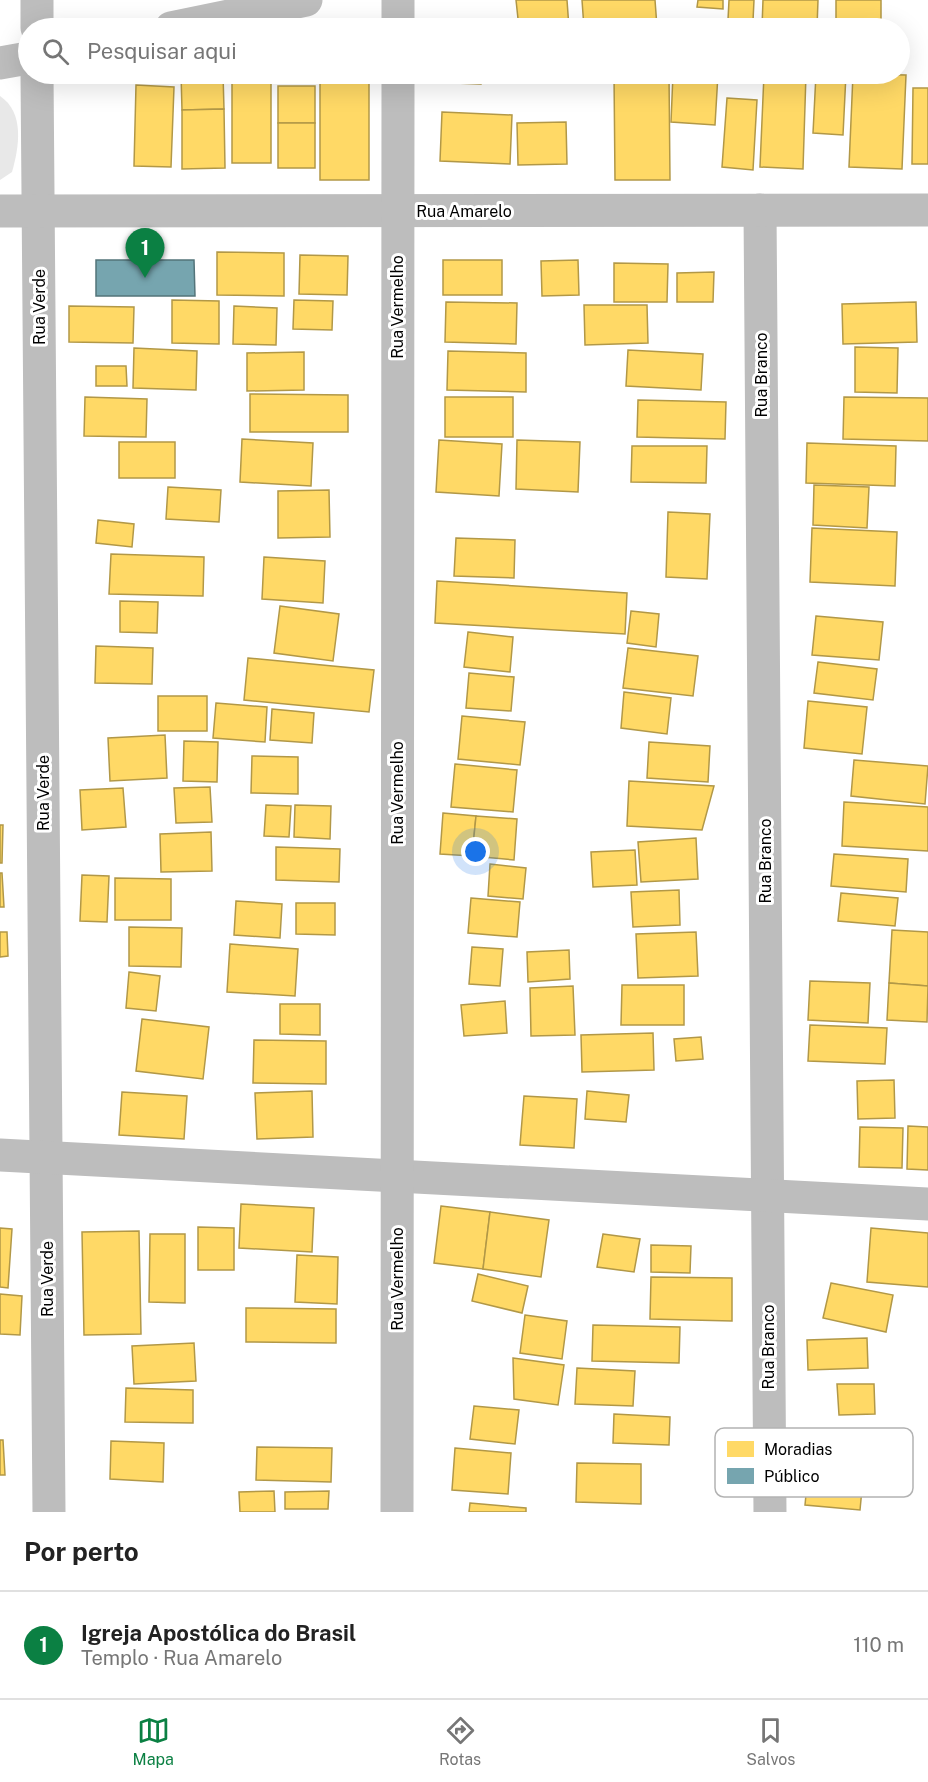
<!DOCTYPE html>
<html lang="pt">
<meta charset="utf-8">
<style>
:root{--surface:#fff;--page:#f2f2f2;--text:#222;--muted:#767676;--line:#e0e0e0;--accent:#0b8043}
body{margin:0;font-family:"Public Sans",sans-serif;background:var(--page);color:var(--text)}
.you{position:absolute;left:476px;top:852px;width:21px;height:21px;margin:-15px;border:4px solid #fff;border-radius:50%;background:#1a73e8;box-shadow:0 0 0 9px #1a73e833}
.badge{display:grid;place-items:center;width:39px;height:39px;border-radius:50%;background:var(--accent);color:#fff;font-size:20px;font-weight:700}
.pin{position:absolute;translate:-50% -50px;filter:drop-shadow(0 2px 3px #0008)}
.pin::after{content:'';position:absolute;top:32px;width:21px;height:18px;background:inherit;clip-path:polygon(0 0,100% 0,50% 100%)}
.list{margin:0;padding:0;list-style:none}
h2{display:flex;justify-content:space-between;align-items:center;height:78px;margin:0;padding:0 24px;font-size:26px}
h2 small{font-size:20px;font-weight:400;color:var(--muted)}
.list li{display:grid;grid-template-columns:39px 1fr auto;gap:18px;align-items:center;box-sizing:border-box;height:108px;padding:0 24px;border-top:2px solid var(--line)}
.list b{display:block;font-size:22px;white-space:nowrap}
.list p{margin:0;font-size:20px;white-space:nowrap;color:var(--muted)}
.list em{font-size:20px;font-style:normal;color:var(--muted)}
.icon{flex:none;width:33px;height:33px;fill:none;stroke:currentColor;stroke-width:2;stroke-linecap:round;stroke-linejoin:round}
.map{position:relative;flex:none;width:928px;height:1512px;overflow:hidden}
.search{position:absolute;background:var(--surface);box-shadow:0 6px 24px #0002;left:18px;right:18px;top:18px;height:66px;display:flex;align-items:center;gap:15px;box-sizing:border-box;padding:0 21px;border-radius:33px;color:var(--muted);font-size:22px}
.sheet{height:186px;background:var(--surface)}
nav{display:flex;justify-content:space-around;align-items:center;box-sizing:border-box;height:84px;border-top:2px solid var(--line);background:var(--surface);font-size:16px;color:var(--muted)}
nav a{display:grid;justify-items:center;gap:3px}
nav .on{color:var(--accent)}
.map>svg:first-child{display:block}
</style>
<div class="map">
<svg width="928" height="1512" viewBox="0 0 928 1512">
<rect width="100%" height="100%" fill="#fff"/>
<path fill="#e8e8e8" d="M0,96C25,113 19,147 12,172L0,180Z"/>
<g fill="#ffd966" stroke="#b29847" stroke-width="1.5">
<path d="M516,0H567L569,28H519Z"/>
<path d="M582,0H655L657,27L584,28Z"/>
<path d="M698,0H723V9L697,7Z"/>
<path d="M729,0H754L753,21L728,20Z"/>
<path d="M763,0H818L817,28L762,27Z"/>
<path d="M836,0H881V22L836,21Z"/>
<path d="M428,22L484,25V28H428Z"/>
<path d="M181,74H223L224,109L182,110Z"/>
<rect x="320" y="74" width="49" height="106"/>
<path d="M426,74H482L481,84L426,82Z"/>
<path d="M614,74H669L670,180H615Z"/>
<path d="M673,74H718L715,125L671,122Z"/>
<path d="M764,74H806L803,169L760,167Z"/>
<path d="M816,74H846L843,135L813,133Z"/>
<path d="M853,74L906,75L902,169L849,167Z"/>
<rect x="232" y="79" width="39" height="84"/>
<path d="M136,85L174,87L171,167L134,166Z"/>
<rect x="278" y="86" width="37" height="37"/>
<path d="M913,88H928V164H912Z"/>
<path d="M727,98L757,100L753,170L722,167Z"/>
<path d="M224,109L225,168L182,169V110Z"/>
<path d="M442,112L512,115L510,164L440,161Z"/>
<path d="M566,122L567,164L518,165L517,123Z"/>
<rect x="278" y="123" width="37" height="45"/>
<path d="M217,252L284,253V296L217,295Z"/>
<path d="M300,255L348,256L347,295L299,294Z"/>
<rect x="443" y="260" width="59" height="35"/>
<path d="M578,260L579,295L542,296L541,261Z"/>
<path d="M614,263L668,264L667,302H614Z"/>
<path d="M714,272L713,302H677V273Z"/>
<path d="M172,300L219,301V344L172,343Z"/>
<path d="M294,300L333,301L332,330L293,329Z"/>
<path d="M446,302L517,303L516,344L445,342Z"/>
<path d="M916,302L917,342L843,344L842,304Z"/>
<path d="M584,305H647L648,343L585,345Z"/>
<path d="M69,306L134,307L133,343L69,342Z"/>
<path d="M234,306L277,308L276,345L233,344Z"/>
<path d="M855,347L898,348L897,393L855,392Z"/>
<path d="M134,348L197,351L196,390L133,388Z"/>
<path d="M628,350L703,354L701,390L626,386Z"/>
<path d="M448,351L526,353V392L447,390Z"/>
<path d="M304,352V390L247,391V353Z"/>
<path d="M96,366H126L127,386H96Z"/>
<path d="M250,394L348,395V432H250Z"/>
<path d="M85,397L147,399L146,437L84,436Z"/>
<rect x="445" y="397" width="68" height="40"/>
<path d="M844,397L928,398V441L843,439Z"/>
<path d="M638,400L726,402L725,439L637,437Z"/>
<path d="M242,439L313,443L311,486L240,482Z"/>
<path d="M439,440L502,444L499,496L436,492Z"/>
<path d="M517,440L580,442L578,492L516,489Z"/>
<rect x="119" y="442" width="56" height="36"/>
<path d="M807,443L896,446L895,486L806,483Z"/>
<path d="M632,446H707L706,483L631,482Z"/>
<path d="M814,485L869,487L867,528L813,525Z"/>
<path d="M168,487L221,490L219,522L166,519Z"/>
<path d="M329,490L330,537L278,538V491Z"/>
<path d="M668,512L710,514L707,579L666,577Z"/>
<path d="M98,520L134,524L132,547L96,543Z"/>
<path d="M812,528L897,532L895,586L810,582Z"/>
<path d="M456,538L515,540L514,578L454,576Z"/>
<path d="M111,554L204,557L203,596L109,594Z"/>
<path d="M264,557L325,561L323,603L262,599Z"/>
<path d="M437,581L627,593L625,634L435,623Z"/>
<path d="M120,601L158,602L157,633L120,632Z"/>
<path d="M280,606L339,614L333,661L274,653Z"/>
<path d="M631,611L659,614L656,647L627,643Z"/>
<path d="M816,616L883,622L879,660L812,655Z"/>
<path d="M468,632L513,637L510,672L464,667Z"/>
<path d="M96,646L153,648L152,684L95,683Z"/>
<path d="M628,648L698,656L693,696L623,688Z"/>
<path d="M248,658L374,670L369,712L244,700Z"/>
<path d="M818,662L877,669L873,700L814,693Z"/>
<path d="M469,673L514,677L511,711L466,708Z"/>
<path d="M624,692L671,698L667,734L621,728Z"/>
<rect x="158" y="696" width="49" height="35"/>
<path d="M808,701L867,707L862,754L804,748Z"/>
<path d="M216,703L267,707L265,742L213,738Z"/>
<path d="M272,709L314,713L312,743L270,740Z"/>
<path d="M462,716L525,722L520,765L458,759Z"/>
<path d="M165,735L167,778L110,781L108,738Z"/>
<path d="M184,741L218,742L217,782L183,781Z"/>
<path d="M649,742L710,746L708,782L647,778Z"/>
<path d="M252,756L298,757V794L251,793Z"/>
<path d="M854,760L928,766L925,804L851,796Z"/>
<path d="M455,764L517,770L513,812L451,807Z"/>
<path d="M629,781L714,786L702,830L627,826Z"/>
<path d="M210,787L212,822L176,823L174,788Z"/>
<path d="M123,788L126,827L82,830L80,790Z"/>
<path d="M844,802L928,807V851L842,846Z"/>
<path d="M266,805L291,806L289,837L264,836Z"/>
<path d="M295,805L331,806L330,839L294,837Z"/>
<path d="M443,813L476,816L472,856L440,854Z"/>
<path d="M476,816L517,819L514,860L472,856Z"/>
<path d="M0,825H3L2,863H0Z"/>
<path d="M211,832L212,871L161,872L160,834Z"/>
<path d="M696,838L698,879L641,882L638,842Z"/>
<path d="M276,847L340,849L339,882L276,880Z"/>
<path d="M635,850L637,885L593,887L591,852Z"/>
<path d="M834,854L908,859L906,892L831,886Z"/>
<path d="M490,864L526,868L523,899L488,896Z"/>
<path d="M0,873H2L4,907H0Z"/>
<path d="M82,875L109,876L107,922L80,921Z"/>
<path d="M115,878L171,879V920H115Z"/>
<path d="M679,890L680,925L633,927L631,892Z"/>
<path d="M841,893L898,898L895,926L838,921Z"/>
<path d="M471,898L520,902L517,937L468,933Z"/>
<path d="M236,901L282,904L280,938L234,935Z"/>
<path d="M296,903H335V935L296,934Z"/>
<path d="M129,927L182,928L181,967L129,966Z"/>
<path d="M892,930L928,932V986L889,983Z"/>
<path d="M0,932H7L8,956L0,957Z"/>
<path d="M696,932L698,976L638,978L636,934Z"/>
<path d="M230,944L298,949L295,996L227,992Z"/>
<path d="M472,947L503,949L500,986L469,984Z"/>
<path d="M569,950L570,979L528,982L527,952Z"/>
<path d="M129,972L160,976L156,1011L126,1008Z"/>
<path d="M810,981L870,983L868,1023L808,1020Z"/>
<path d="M889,983L928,986L927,1022L887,1020Z"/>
<path d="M622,985H684V1025H621Z"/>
<path d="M573,986L575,1035L531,1036L530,988Z"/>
<path d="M505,1001L507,1033L464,1036L461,1005Z"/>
<path d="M280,1004H320V1035L280,1034Z"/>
<path d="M142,1019L209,1027L203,1079L136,1071Z"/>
<path d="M810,1025L887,1028L885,1064L808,1061Z"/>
<path d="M653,1033L654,1070L582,1072L581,1035Z"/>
<path d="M701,1037L703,1059L676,1061L674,1039Z"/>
<path d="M254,1040L326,1041V1084L253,1083Z"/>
<path d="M894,1080L895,1118L858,1119L857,1081Z"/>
<path d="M312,1091L313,1137L257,1139L255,1093Z"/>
<path d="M587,1091L629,1095L626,1122L585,1119Z"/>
<path d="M122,1092L187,1096L184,1139L119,1135Z"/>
<path d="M524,1096L577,1099L574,1148L520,1145Z"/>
<path d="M908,1126L928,1127V1170L907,1169Z"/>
<path d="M860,1127L903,1128L902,1168L859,1167Z"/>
<path d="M241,1204L314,1208L312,1252L239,1248Z"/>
<path d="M441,1206L490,1212L483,1269L434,1263Z"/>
<path d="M490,1212L549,1220L541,1277L483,1269Z"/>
<path d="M198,1227L234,1228V1270H198Z"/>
<path d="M0,1228L12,1229L8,1288L0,1287Z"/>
<path d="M871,1228L928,1233V1287L867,1282Z"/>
<path d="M139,1231L141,1334L84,1335L82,1232Z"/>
<path d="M150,1234H185V1303L149,1302Z"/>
<path d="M603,1234L640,1239L634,1272L597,1267Z"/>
<path d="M651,1245L691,1246L690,1273L651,1272Z"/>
<path d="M297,1255L338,1257L337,1304L295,1302Z"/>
<path d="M478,1274L528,1286L522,1313L472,1301Z"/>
<path d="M651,1277L732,1278V1321L650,1319Z"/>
<path d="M831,1283L893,1295L886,1332L823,1318Z"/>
<path d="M0,1294L22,1296L20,1335L0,1334Z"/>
<path d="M246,1308L336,1309V1343L246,1342Z"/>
<path d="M525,1315L567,1321L562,1359L520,1353Z"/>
<path d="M593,1325L680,1327L679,1363L592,1361Z"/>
<path d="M867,1338L868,1368L808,1370L807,1340Z"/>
<path d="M194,1343L196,1381L134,1384L132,1346Z"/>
<path d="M513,1358L564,1365L558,1405L514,1399Z"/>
<path d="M577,1368L635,1371L633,1406L575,1404Z"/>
<path d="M837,1384H874L875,1414L839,1415Z"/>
<path d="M126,1388L193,1390V1423L125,1422Z"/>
<path d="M474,1406L519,1410L515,1444L470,1439Z"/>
<path d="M614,1414L670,1417L669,1445L613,1443Z"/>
<path d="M0,1440H3L5,1475H0Z"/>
<path d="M111,1441L164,1443L163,1482L110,1479Z"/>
<path d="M257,1447L332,1448L331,1482L256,1480Z"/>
<path d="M455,1448L511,1453L508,1494L452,1490Z"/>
<path d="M577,1463L641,1464V1504L576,1502Z"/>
<path d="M809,1463L864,1468L860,1510L805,1505Z"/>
<path d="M274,1491L275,1512H240L239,1492Z"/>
<path d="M329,1491L328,1509H285V1492Z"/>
<path d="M470,1503L526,1508V1512H469Z"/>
</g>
<path fill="#76a5af" stroke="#53747a" stroke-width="1.5" d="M96,260H194L195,296H96Z"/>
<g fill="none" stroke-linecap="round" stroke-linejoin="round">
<g stroke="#bdbdbd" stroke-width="33">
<path d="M37,0V28"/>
<path d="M171,28L306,0"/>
<path d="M398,28V0"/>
<path d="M0,63L28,58"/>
<path d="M37,74L49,1512"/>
<path d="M760,210L770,1512"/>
<path d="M0,211L928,210"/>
<path d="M0,1155L928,1204"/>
<path d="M397,1512L398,74"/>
</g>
</g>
<g text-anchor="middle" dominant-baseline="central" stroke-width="6" stroke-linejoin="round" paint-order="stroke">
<g font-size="16" fill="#000" stroke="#fff">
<text x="464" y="211">Rua Amarelo</text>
<text transform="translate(39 307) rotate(-90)">Rua Verde</text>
<text transform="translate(397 307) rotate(-90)">Rua Vermelho</text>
<text transform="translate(761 375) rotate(-90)">Rua Branco</text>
<text transform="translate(43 793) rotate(-90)">Rua Verde</text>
<text transform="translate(397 793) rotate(-90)">Rua Vermelho</text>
<text transform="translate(765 861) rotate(-90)">Rua Branco</text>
<text transform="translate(47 1279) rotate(-90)">Rua Verde</text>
<text transform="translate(397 1279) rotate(-90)">Rua Vermelho</text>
<text transform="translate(768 1347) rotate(-90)">Rua Branco</text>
</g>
</g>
<rect x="715" y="1428" width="198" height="69" rx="9" fill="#fff" stroke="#b2b2b2" stroke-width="1.5"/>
<rect x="727" y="1441" width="27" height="16" fill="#ffd966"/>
<rect x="727" y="1468" width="27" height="16" fill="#76a5af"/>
<g font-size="16" fill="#000">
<text x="764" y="1455">Moradias</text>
<text x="764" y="1482">Público</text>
</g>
</svg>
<div class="you"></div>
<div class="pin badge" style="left:145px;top:278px">1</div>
<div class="search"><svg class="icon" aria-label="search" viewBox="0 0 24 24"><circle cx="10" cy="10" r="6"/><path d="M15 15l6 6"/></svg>Pesquisar aqui</div>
</div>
<section class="sheet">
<h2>Por perto<small></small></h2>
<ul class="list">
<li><span class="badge">1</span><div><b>Igreja Apostólica do Brasil</b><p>Templo · Rua Amarelo</p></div><em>110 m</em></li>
</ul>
</section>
<nav>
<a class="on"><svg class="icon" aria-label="map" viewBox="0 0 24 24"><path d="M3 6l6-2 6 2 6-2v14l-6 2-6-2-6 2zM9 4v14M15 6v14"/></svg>Mapa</a>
<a><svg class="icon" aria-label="directions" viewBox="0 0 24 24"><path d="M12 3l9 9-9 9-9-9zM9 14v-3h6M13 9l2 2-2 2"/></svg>Rotas</a>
<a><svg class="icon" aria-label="saved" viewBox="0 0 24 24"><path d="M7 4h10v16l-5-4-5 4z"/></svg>Salvos</a>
</nav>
